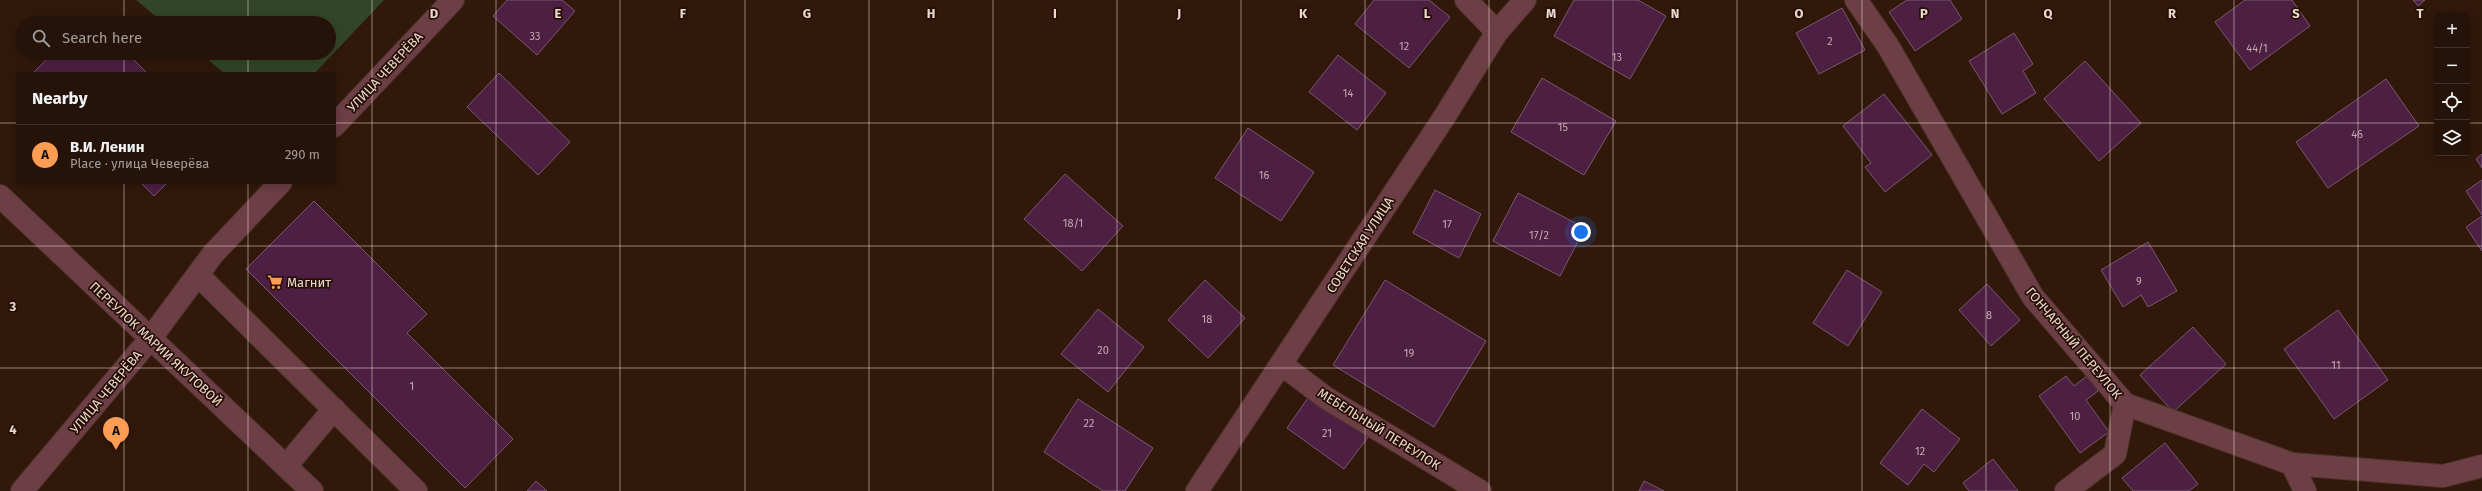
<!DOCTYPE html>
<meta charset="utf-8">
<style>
:root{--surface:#251208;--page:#312016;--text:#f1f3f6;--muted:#a39e9c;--line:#423229;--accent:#fc9d53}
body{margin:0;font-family:"Fira Sans",sans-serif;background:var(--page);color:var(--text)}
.controls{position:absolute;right:12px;top:12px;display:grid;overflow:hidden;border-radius:4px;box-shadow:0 2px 10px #0003}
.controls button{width:36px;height:36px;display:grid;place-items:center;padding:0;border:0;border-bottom:1px solid var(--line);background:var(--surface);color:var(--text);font:20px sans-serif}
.you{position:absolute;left:1581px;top:232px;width:14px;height:14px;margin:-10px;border:3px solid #fff;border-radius:50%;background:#1a73e8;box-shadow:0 0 0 6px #1a73e833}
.badge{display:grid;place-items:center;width:26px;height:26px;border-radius:50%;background:var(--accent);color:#111;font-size:13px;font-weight:700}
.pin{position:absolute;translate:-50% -33px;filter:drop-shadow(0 1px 2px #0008)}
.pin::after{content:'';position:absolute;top:21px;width:14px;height:12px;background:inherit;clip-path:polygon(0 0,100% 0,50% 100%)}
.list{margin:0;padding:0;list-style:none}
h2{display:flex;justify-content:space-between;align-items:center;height:52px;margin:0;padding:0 16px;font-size:17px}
h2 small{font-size:13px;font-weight:400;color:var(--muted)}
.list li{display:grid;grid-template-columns:26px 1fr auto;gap:12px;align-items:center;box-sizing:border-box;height:60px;padding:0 16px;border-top:1px solid var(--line)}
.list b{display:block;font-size:15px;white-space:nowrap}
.list p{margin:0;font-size:13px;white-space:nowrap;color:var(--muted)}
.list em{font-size:13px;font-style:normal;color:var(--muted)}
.icon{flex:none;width:22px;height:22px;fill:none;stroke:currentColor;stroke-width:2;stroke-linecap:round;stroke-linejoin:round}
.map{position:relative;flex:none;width:2482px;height:491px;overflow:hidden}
.search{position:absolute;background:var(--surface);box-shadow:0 2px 10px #0003;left:16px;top:16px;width:320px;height:44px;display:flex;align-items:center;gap:10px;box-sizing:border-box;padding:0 14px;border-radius:22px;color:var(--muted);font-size:15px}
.panel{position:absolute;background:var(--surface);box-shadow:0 2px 10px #0003;left:16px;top:72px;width:320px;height:112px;border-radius:4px}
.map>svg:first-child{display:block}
</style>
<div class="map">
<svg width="2482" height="491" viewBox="0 0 2482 491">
<rect width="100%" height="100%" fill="#31180a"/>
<path fill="#324627" d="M136,0H384L314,74H225L200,53H329V23H164Z"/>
<g fill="#4d1f43" stroke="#755a6e">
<path d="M507,0H562L575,11L537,55L493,16Z"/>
<path d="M1374,0H1429L1450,17L1409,68L1355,24Z"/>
<path d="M1574,0H1638L1666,16L1630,79L1554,36Z"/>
<path d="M1907,0H1950L1962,19L1915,51L1889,12Z"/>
<path d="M2245,0H2292L2310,26L2250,70L2215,22Z"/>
<path d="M2413,0H2425L2418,6Z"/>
<path d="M1842,8L1865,50L1819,74L1796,33Z"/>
<path d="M90,16L97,23H83Z"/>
<path d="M2014,33L2033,64L2023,71L2036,93L2002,114L1969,61Z"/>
<path d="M53,53H127L148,74H32Z"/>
<path d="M1338,55L1386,93L1357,130L1309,92Z"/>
<path d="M2085,61L2141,123L2099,161L2044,99Z"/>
<path d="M499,73L570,142L538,175L467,107Z"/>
<path d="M1542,78L1616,121L1584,175L1511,132Z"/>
<path d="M2386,79L2419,126L2328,188L2296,142Z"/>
<path d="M1884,94L1932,155L1885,192L1865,167L1871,163L1843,126Z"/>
<path d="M1248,128L1314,172L1281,221L1215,178Z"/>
<path d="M2482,154V168L2476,159Z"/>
<path d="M1065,174L1123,226L1082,271L1024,219Z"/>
<path d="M2482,180V215L2466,191Z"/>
<path d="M140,182H168L154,196Z"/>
<path d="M1435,190L1481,214L1459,258L1413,233Z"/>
<path d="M1518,193L1585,228L1560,276L1493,241Z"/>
<path d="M314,201L427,314L407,333L513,439L465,488L246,269Z"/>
<path d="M2482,216V251L2466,227Z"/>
<path d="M2148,242L2177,291L2148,307L2141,295L2123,307L2101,270Z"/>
<path d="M1847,270L1882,292L1848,346L1813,323Z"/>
<path d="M1205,280L1245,318L1208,358L1168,320Z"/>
<path d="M1385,280L1486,341L1434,427L1333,365Z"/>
<path d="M1987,284L2020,320L1991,346L1959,310Z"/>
<path d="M1098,309L1144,347L1108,392L1061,354Z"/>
<path d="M2338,310L2388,380L2334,419L2284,349Z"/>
<path d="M2193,327L2226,364L2173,412L2140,375Z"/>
<path d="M2066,376L2074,386L2087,376L2098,391L2086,400L2109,432L2080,453L2039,396Z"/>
<path d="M1310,395L1368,437L1344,469L1287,428Z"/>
<path d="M1078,399L1153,448L1125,491H1103L1044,452Z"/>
<path d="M1922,409L1960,439L1934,472L1924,464L1908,485L1880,463Z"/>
<path d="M2165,443L2198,484L2189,491H2133L2122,478Z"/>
<path d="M1993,459L2018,491H1969L1963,483Z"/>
<path d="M536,481L547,491H527Z"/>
<path d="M1644,481L1664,491H1639Z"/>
</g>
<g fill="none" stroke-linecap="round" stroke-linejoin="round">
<g stroke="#4b3326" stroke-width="24">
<g id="minor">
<path d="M1466,0L1497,32"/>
<path d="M1856,0L1888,46L2033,297L2125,404L2292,464L2443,476L2482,466"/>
<path d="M334,126L453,0"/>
<path d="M0,196L312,491"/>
<path d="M198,275L416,491"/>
<path d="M1281,364L1326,398L1480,491"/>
<path d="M2292,464L2305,491"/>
<path d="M286,466L334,409"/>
<path d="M22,491L150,339L213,254L281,182"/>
<path d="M1197,491L1443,119L1497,32L1525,0"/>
<path d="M2066,491L2115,454L2125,404"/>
</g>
</g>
<use href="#minor" stroke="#6c3e46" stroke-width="22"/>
</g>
<path fill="none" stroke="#ebd9d0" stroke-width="1" stroke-opacity="0.55" d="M124,0V23M248,0V23M372,0V491M496,0V491M620,0V491M745,0V491M869,0V491M993,0V491M1117,0V491M1241,0V491M1365,0V491M1489,0V491M1613,0V491M1737,0V491M1862,0V491M1986,0V491M2110,0V491M2234,0V491M2358,0V491M124,53V74M248,53V74M0,123H18M334,123H2437M2467,123H2482M124,182V491M248,182V491M0,246H2482M0,368H2482"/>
<defs>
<g id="supermarket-bare" transform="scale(1.2)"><path d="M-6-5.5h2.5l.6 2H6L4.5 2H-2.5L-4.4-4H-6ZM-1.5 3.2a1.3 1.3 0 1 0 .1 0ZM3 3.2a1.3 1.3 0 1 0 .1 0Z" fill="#fc9d53" stroke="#260e03" stroke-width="2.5" paint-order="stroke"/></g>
</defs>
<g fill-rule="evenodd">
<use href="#supermarket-bare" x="275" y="282"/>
</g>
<g text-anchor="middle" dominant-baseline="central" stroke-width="3.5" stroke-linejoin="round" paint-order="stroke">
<g font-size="11" fill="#c4aaad">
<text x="535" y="36">33</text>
<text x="1830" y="41">2</text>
<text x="1404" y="46">12</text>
<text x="2257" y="48">44/1</text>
<text x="1617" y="57">13</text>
<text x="1348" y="93">14</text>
<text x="1563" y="127">15</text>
<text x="2357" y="134">46</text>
<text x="1264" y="175">16</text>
<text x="1073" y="223">18/1</text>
<text x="1447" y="224">17</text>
<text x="1539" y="235">17/2</text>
<text x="2139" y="281">9</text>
<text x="1989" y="315">8</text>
<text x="1207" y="319">18</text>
<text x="1103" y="350">20</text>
<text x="1409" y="353">19</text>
<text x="2336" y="365">11</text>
<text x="412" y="386">1</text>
<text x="2075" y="416">10</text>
<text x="1089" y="423">22</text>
<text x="1327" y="433">21</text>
<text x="1920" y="451">12</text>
</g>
<g font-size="13" fill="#ebd9d0" stroke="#260e03">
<text transform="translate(385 72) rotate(-47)">УЛИЦА ЧЕВЕРЁВА</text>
<text transform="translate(1360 245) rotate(-57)">СОВЕТСКАЯ УЛИЦА</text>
<text transform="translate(2074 343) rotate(50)">ГОНЧАРНЫЙ ПЕРЕУЛОК</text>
<text transform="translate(156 344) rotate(43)">ПЕРЕУЛОК МАРИИ ЯКУТОВОЙ</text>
<text transform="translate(106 392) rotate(-50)">УЛИЦА ЧЕВЕРЁВА</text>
<text transform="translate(1379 429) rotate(32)">МЕБЕЛЬНЫЙ ПЕРЕУЛОК</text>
</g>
<g font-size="13" fill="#ebd9d0" stroke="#260e03" text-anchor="start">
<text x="287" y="282">Магнит</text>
</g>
</g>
<g font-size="13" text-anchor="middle" font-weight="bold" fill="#ebd9d0" stroke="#260e03" stroke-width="3.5" stroke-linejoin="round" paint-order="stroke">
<text x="434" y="18">D</text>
<text x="558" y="18">E</text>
<text x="683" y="18">F</text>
<text x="807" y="18">G</text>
<text x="931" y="18">H</text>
<text x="1055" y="18">I</text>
<text x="1179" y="18">J</text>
<text x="1303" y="18">K</text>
<text x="1427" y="18">L</text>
<text x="1551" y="18">M</text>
<text x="1675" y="18">N</text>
<text x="1799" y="18">O</text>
<text x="1924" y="18">P</text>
<text x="2048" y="18">Q</text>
<text x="2172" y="18">R</text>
<text x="2296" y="18">S</text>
<text x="2420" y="18">T</text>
<text x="13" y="311">3</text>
<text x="13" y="434">4</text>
</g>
</svg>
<div class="controls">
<button>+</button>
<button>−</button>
<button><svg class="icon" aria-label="locate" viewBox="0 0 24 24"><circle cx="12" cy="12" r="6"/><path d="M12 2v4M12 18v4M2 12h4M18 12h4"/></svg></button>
<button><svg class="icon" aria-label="layers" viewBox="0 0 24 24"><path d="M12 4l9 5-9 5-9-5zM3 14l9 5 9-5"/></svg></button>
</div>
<div class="you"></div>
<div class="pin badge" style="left:116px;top:450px">A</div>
<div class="search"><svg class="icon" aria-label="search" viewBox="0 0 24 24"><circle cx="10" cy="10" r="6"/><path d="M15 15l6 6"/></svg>Search here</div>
<section class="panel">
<h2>Nearby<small></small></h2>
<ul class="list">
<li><span class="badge">A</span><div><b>В.И. Ленин</b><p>Place · улица Чеверёва</p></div><em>290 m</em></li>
</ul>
</section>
</div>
